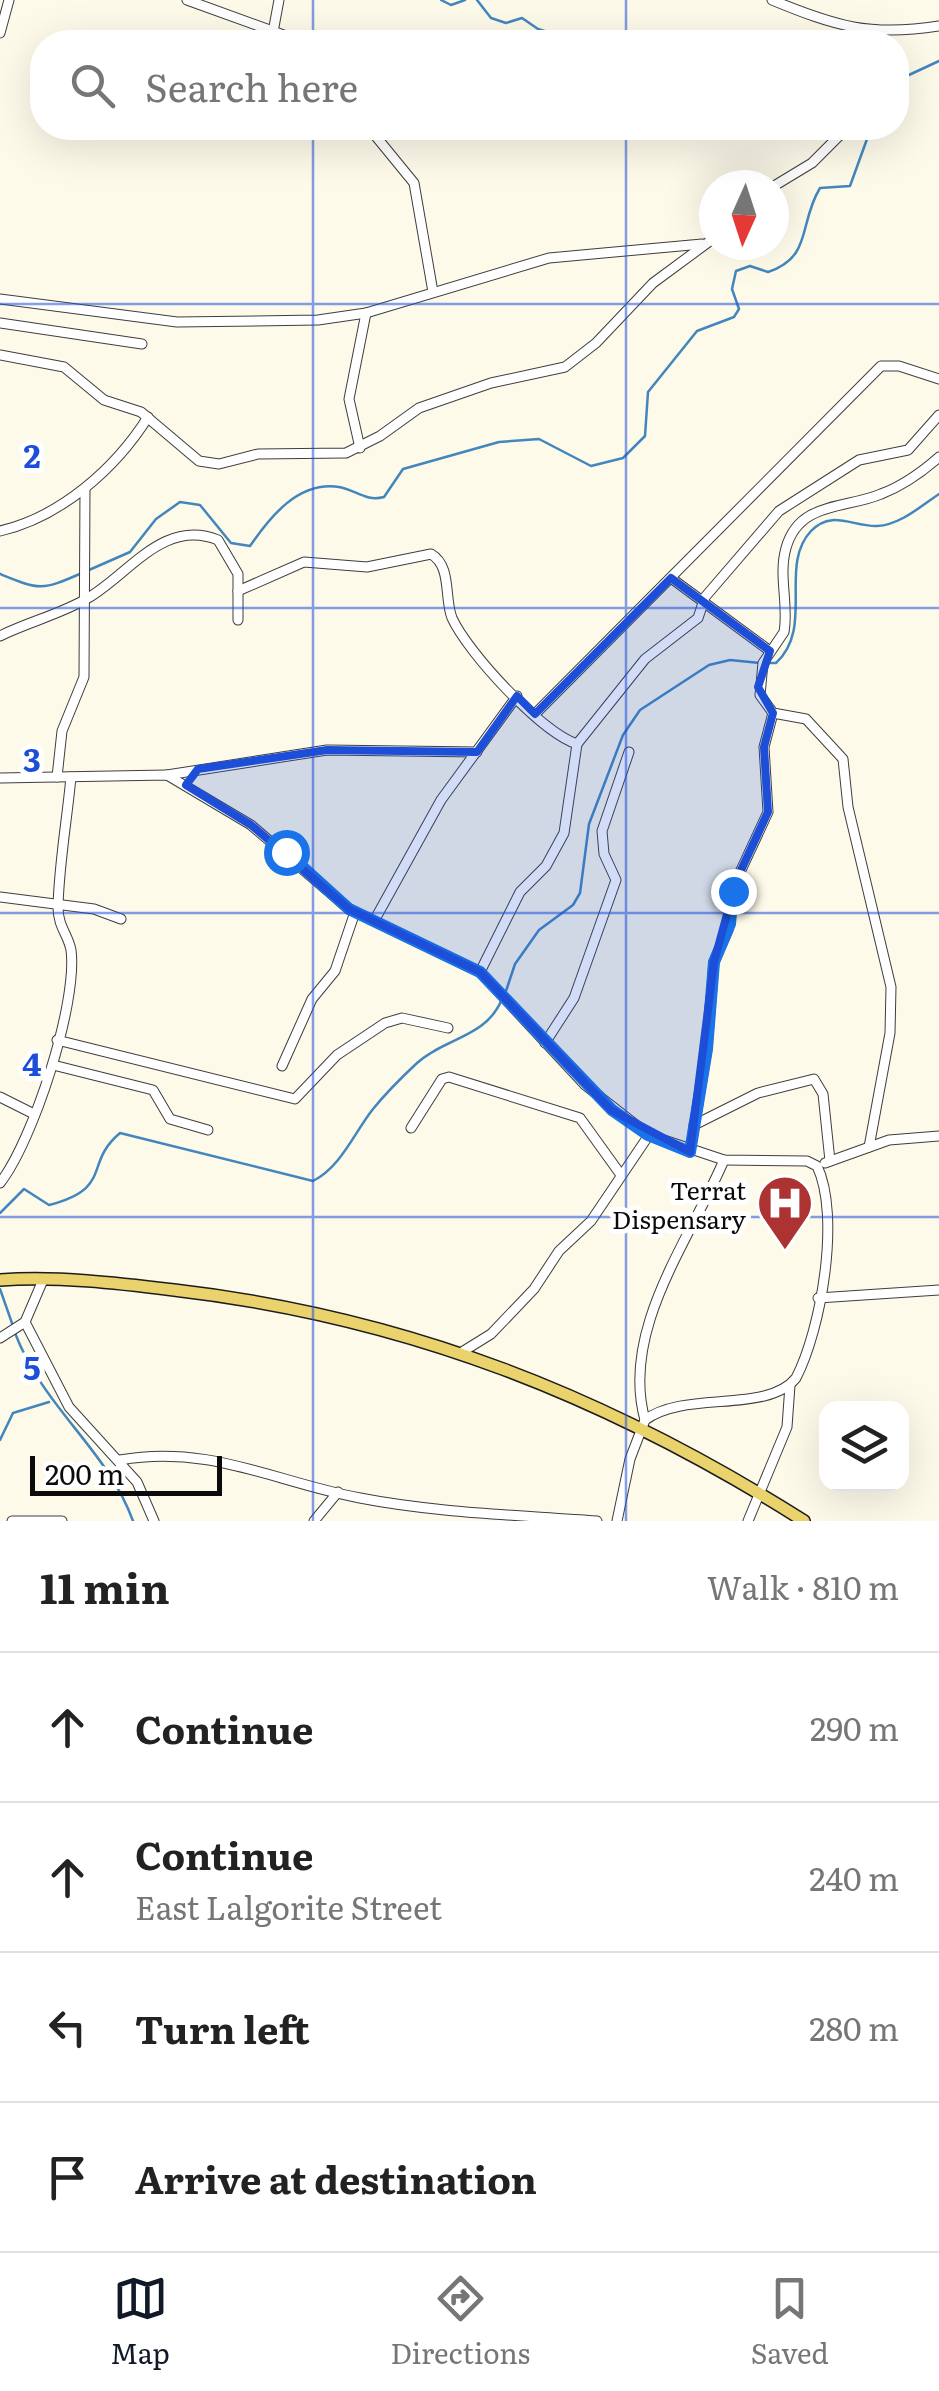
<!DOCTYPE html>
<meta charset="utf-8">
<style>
:root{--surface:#fff;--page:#f2f2f2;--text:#222;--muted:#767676;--line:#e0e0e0;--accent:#111827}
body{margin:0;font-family:Literata,serif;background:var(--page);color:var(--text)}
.controls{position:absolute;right:30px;bottom:30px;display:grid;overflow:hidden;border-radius:20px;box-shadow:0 10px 40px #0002}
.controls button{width:90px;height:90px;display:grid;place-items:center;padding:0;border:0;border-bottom:2px solid var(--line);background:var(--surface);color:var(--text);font:50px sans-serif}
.compass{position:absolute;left:699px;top:170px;width:90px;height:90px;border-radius:50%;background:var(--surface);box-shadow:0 10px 40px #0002;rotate:183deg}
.scale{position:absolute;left:30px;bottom:25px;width:192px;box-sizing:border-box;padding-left:10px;border:5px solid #0b0b0b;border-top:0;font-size:28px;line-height:35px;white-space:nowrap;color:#0b0b0b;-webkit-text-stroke:8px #fff;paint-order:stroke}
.stop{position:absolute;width:30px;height:30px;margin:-22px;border:8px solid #1a73e8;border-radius:50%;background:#fff}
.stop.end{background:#1a73e8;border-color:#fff;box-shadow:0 2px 10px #0008}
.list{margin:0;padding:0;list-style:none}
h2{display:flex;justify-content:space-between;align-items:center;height:130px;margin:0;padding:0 40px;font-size:42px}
h2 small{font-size:32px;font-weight:400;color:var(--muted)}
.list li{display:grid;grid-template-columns:65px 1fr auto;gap:30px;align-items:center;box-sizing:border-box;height:150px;padding:0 40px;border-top:2px solid var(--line)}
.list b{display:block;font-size:38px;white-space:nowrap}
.list p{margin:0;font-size:32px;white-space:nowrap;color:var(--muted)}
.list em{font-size:32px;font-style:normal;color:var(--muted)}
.icon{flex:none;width:55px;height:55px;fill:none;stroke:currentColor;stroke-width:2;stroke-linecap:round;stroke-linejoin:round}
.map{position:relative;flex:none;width:939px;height:1521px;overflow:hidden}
.search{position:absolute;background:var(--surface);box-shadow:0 10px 40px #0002;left:30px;right:30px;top:30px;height:110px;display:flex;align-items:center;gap:25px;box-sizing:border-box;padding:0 35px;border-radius:40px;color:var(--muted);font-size:38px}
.sheet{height:730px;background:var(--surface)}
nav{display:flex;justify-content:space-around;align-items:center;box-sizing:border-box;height:140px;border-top:2px solid var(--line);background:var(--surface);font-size:28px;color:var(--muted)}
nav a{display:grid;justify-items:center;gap:5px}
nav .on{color:var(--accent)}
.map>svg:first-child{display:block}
</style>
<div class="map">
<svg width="939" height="1521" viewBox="0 0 939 1521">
<rect width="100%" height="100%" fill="#fdfaea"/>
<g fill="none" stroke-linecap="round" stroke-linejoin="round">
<g stroke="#4386be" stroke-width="2.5">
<path d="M441,0L451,5L465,0"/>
<path d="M477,0L491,18L506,23L522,18L538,29L570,39L617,42"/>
<path d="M896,81L939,61"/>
<path d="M89,570L130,552L156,519L180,502L200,505L231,543L250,546C270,517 298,481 339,487C356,490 366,502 384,497L403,469L499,442L539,439L591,466L623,458L645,436L648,392L697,331L734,317L739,309L732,289L736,271L750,266L768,272C813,257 798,224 820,188L850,186L871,128"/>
<path d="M0,574C40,590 41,591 82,573"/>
<path d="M768,663H776C815,627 778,566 811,531C832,509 853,527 877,526C900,525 921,506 939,494"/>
<path d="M506,991L515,964L539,930L573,905L580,893L589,824L623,735L640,710L709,665L730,660L760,663"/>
<path d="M0,1213L24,1189L49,1205C114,1188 83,1164 120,1133L313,1181C341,1167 354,1133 373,1109C386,1093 402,1077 417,1063C446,1037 486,1038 502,999"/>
<path d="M0,1289L13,1326"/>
<path d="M15,1333C44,1409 107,1449 133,1521"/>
<path d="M0,1440L13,1413L49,1402"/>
</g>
<g stroke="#3e3e3e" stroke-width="11">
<g id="minor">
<path d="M187,0L303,42"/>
<path d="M772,0C835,26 870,37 939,26"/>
<path d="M273,32L279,0"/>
<path d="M0,33L9,0"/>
<path d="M348,42H406"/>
<path d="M369,128L414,183L433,292"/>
<path d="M774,186L812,163L847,128"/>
<path d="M0,299L177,322L318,320L366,313L549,258L702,244"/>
<path d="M0,323L142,344"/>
<path d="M0,355L64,367L104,400L141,412L199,461L219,464L258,454L346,453L380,436L419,408L491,383L565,367L596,343L653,283L714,238"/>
<path d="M360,448L349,399L366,313"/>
<path d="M0,531C61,517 116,468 148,417"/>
<path d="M671,578L770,651"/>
<path d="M238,591L304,562L367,567L431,554C452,566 444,598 452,618C468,653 542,733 577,744L564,833L546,866L520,892L480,972"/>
<path d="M0,636C28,622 61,614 88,598C129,574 164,518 218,540L238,574V620"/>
<path d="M535,714L881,366H899L939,379"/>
<path d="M577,744L645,659L698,618L705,597L779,511L859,460L908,450L939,415"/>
<path d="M167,775L327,750L477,752"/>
<path d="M57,777L62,731L84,677L85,488"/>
<path d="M0,778L167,775L251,825L349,909L480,972L585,1085L649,1135L724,1160L807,1161L817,1166C841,1216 821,1330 796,1378C767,1414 685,1390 645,1420L630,1459L617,1521"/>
<path d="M0,897L94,909L121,919"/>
<path d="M374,921L441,800L517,696"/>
<path d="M57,1040L295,1099L337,1055L385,1023L402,1018L448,1028"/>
<path d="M545,1043L574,998L616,880L604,854L602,831L629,752"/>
<path d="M53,1065L153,1090L170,1119L208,1130"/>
<path d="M282,1066L312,999L335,971L355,912"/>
<path d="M0,1097L34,1114"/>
<path d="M694,1125L758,1093L814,1079L823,1094L830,1161"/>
<path d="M411,1128L442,1079L449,1077L580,1118L621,1175"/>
<path d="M869,1147L890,1033L891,987L848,807L843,759L806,719L773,713L760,695L763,663L784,632C789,604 778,576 786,548C799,501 846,509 881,494C902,486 922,472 939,457"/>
<path d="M690,1152L707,1049L714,962L728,930L736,881L768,812L764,747L773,713"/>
<path d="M825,1163L889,1140L939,1136"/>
<path d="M0,1183C33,1141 78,1003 71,950C68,934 58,927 58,907C59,864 67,820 71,777"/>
<path d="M43,1280L25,1322L69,1407L137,1482L154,1521"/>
<path d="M818,1298L939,1290"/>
<path d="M0,1338L25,1322"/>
<path d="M462,1352L491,1334L534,1289L559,1251L591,1221L649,1135"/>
<path d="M645,1420C620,1330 690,1240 724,1160"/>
<path d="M120,1460C209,1444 275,1482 360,1498C437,1513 518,1515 597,1521"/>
<path d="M12,1521H62"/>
<path d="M314,1521L338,1492"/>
<path d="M748,1521L787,1427L790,1385"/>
</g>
</g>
<g stroke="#1c1c1c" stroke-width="14">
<path id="major" d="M0,1280C58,1276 117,1283 174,1290C407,1317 606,1396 804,1521"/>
</g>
<use href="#minor" stroke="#fff" stroke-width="9"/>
<use href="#major" stroke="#ead36d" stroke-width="11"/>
</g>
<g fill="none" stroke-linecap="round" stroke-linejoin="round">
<path stroke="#1a73e8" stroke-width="12" d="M286,852L349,909L480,972L612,1110L648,1135L690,1152L707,1049L714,962L730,924L733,891"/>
</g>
<path fill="#1d4ed8" fill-opacity="0.2" stroke="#1d4ed8" stroke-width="8" stroke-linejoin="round" d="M671,578L770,651L758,687L773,713L764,747L768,812L736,881L714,962L690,1152L611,1110L480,972L349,909L251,825L186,785L198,769L327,750L477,752L517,696L535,714Z"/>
<path fill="none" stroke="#1d4ed8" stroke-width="2.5" stroke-opacity="0.55" d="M313,0V42M626,0V42M313,128V1521M626,128V1521M0,304H939M0,608H939M0,913H939M0,1217H939"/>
<defs>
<g id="hospital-pin" transform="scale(2.875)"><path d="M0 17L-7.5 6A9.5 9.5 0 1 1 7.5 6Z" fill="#ac3332" stroke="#fff"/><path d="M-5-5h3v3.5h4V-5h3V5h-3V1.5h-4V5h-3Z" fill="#fff"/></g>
</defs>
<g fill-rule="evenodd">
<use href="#hospital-pin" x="785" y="1203"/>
</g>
<g text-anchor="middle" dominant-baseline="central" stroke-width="10" stroke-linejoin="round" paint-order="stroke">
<g font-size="25" fill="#0b0b0b" stroke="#fff" text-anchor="end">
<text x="746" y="1189">Terrat<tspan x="746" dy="29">Dispensary</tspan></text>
</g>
</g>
<g font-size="32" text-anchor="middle" font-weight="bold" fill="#1d4ed8" stroke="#fff" stroke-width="10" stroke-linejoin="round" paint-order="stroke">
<text x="32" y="468">2</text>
<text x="32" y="772">3</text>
<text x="32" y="1076">4</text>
<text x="32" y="1380">5</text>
</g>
</svg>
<div class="controls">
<button><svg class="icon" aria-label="layers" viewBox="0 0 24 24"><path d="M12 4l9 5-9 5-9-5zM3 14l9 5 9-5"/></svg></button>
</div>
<svg class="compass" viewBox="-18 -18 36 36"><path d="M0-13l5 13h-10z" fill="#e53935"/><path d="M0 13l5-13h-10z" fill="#767676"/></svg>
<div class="scale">200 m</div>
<div class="stop" style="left:286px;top:852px"></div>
<div class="stop end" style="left:733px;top:891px"></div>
<div class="search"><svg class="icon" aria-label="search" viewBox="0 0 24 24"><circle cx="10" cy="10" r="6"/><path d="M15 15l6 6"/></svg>Search here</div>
</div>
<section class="sheet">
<h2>11 min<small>Walk · 810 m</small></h2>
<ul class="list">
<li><svg class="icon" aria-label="ahead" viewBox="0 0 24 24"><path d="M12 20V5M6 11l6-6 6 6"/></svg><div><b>Continue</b></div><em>290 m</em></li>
<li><svg class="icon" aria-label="ahead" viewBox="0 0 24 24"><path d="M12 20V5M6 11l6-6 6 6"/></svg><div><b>Continue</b><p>East Lalgorite Street</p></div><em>240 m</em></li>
<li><svg class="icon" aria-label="left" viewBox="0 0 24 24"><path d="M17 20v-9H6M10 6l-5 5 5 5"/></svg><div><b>Turn left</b></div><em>280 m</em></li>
<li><svg class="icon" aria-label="arrive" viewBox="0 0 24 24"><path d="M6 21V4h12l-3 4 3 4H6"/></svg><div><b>Arrive at destination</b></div></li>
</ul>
</section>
<nav>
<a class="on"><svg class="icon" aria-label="map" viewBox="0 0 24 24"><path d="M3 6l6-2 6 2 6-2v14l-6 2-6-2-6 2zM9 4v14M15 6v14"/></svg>Map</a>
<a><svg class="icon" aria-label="directions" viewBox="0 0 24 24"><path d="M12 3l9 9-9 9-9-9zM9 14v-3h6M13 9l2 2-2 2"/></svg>Directions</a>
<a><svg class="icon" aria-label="saved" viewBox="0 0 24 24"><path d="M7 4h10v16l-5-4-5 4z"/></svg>Saved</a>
</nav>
